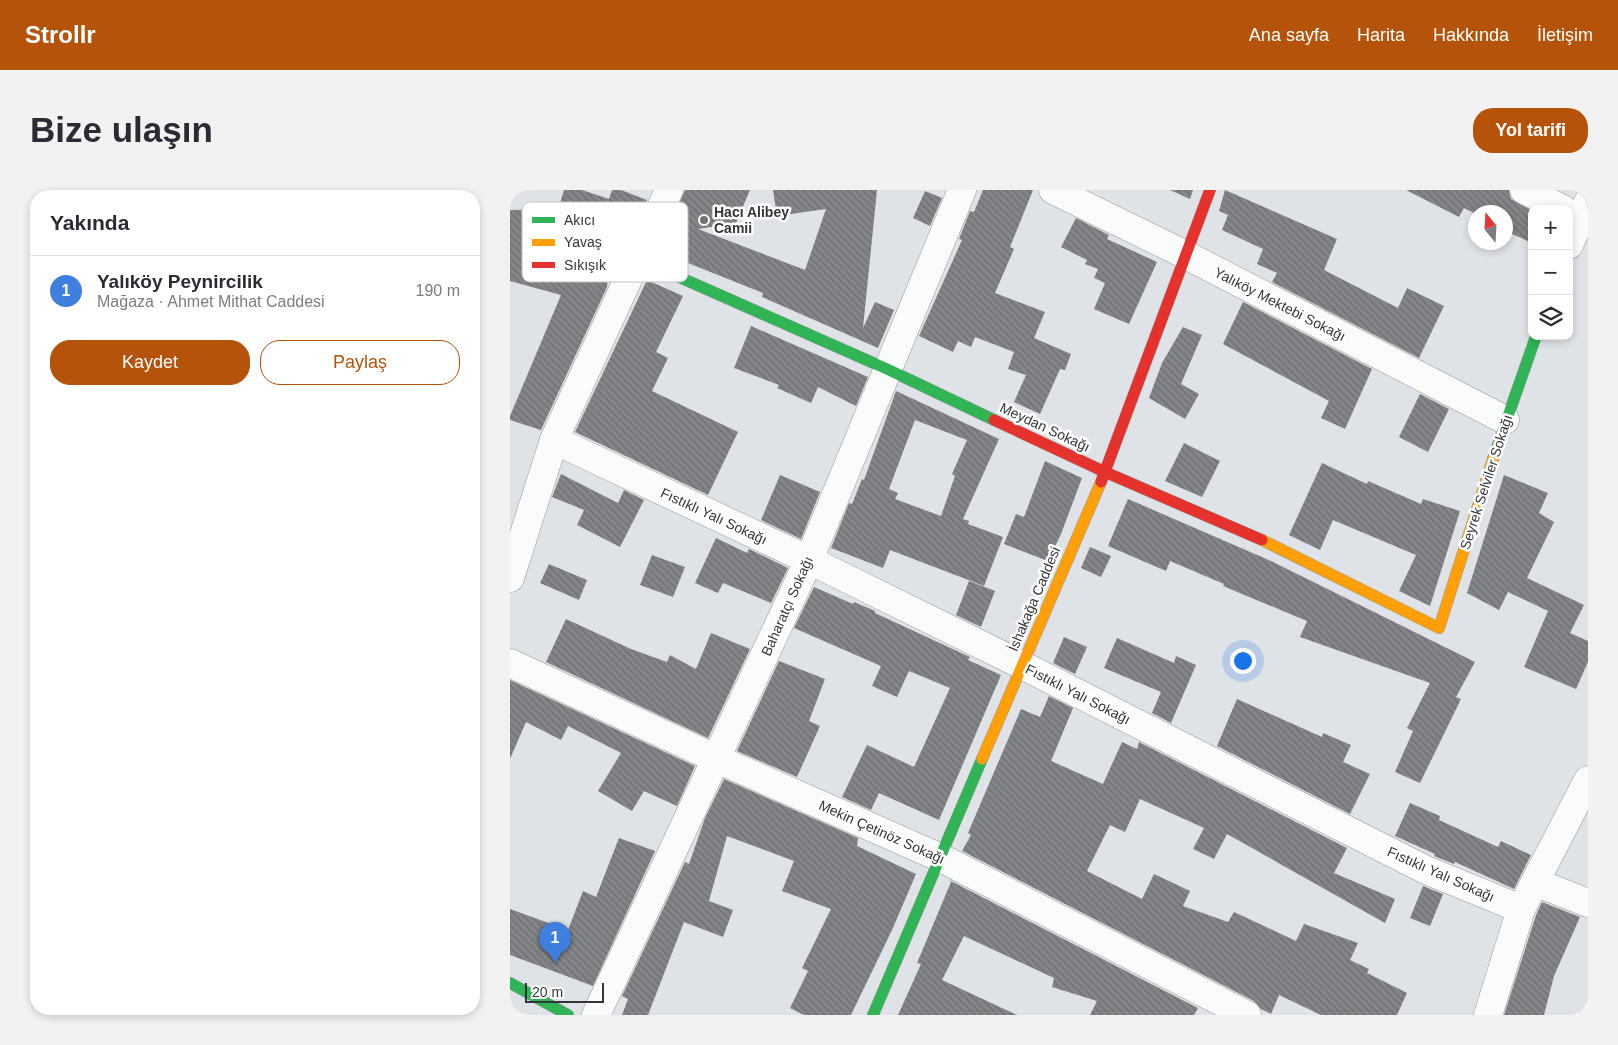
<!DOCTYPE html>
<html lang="tr">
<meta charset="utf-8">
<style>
:root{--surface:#fff;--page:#f2f2f3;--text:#2b2b33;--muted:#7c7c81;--line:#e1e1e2;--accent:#b45309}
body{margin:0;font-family:Helvetica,sans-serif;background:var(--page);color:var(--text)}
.controls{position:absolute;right:15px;top:15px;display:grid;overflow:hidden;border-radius:10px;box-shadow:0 2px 8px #0003}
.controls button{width:45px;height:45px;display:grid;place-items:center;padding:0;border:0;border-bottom:1px solid var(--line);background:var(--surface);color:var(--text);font:25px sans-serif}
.compass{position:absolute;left:958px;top:15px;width:45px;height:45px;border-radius:50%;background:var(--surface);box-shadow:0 2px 8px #0003;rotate:342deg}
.scale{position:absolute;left:15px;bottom:12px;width:79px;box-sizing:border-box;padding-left:5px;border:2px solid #333538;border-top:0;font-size:14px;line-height:18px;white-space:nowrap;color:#333538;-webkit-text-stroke:4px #fff;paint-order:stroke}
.you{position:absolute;left:732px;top:470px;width:18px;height:18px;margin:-12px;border:4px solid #fff;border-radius:50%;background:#1a73e8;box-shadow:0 0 0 8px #1a73e833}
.badge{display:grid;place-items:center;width:32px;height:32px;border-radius:50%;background:var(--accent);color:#fff;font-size:16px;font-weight:700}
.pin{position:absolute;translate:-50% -41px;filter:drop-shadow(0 1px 2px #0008)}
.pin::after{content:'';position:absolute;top:26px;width:18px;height:15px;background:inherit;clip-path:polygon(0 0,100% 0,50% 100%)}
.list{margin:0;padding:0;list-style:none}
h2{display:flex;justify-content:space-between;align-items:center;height:65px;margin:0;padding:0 20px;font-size:21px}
h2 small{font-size:16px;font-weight:400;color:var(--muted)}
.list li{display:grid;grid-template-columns:32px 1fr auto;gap:15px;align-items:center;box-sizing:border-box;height:70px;padding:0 20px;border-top:1px solid var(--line)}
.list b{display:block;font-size:19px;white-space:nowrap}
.list p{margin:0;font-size:16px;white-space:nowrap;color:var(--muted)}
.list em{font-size:16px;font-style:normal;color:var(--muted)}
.actions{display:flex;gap:10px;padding:15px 20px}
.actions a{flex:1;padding:11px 0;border:1px solid var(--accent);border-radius:20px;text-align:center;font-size:18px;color:var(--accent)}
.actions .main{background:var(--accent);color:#fff}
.icon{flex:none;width:28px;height:28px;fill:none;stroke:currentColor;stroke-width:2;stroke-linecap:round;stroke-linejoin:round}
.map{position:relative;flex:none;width:1078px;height:825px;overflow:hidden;border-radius:20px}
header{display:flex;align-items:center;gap:30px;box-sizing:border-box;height:70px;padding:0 25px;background:var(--accent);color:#fff}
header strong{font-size:24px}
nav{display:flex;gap:28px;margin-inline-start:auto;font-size:18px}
.intro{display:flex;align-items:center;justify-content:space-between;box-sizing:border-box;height:120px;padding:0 30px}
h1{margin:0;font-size:35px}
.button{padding:12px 22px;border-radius:20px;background:var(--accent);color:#fff;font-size:18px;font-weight:700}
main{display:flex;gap:30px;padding:0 30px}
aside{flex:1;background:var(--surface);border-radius:20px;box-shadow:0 2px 8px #0003}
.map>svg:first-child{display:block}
</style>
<header>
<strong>Strollr</strong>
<nav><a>Ana sayfa</a><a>Harita</a><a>Hakkında</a><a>İletişim</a></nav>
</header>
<div class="intro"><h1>Bize ulaşın</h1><a class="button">Yol tarifi</a></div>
<main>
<aside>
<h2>Yakında<small></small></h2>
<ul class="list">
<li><span class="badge" style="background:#3f7fe0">1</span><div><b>Yalıköy Peynircilik</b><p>Mağaza · Ahmet Mithat Caddesi</p></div><em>190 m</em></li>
</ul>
<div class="actions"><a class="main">Kaydet</a><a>Paylaş</a></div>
</aside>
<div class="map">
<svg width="1078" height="825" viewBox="0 0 1078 825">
<defs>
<pattern id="building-back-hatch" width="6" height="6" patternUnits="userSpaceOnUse" patternTransform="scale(1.25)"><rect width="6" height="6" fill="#848588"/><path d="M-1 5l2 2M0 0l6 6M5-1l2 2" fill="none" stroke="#6d6e70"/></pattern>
</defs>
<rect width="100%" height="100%" fill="#dfe2e6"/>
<g fill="url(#building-back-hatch)" fill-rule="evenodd">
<path d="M54,0H72L99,9L102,0H111L137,10L116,56L112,62L100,60L97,97L31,240L0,230V226L51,105L0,91V20L48,19Z"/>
<path d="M175,0H240L226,33L188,39L295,80L316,19L267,26L263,0H367L353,138L365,112L384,120L368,158L252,107L253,103L148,61Z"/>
<path d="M473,0H523L500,57L504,59L485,103L535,122L524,148L561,164L555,180L550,179L530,224L504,212L516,185L498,179L504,162L465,147L461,157L448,151L443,162L409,146L452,50L449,49L460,21L464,22Z"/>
<path d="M660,0H683L680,9Z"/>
<path d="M715,0L827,49L814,80L888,118L897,98L934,116L909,168L762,92L767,83L747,74L753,59L712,40L718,25L709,21Z"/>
<path d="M896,0H999L1001,9L1022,21V53L996,41V22L966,24L954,18L949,27Z"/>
<path d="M415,1L432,8L420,36L403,28Z"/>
<path d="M566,28L599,45L597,49L647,72L619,134L584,119L595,93L584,88L588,79L575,74L577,70L551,57Z"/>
<path d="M137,90L173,106L146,162L158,168L142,201L228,242L198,305L65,242Z"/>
<path d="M733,112L862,179L835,239L811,228L819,211L713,154Z"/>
<path d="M241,136L358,187L346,216L308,197L301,213L267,198L269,195L224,178Z"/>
<path d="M673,137L692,145L671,194L689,204L675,229L639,208L652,173Z"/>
<path d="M386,201L489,249L453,329L459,331L458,334L493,347L474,396L380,360L373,378L321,358L339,313L342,314L352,289L354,290ZM405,230L457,250L442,284L445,286L431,326L385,309L388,303L379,299Z"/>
<path d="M910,204L939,219L918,262L889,247Z"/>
<path d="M674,253L710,271L692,307L655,291Z"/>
<path d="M535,271L572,288L551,344L538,371L494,354L506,324L514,327Z"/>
<path d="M812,273L857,294L858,291L911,314L913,309L950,321L920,416L889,401L906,365L823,330L810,360L779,345Z"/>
<path d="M51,284L108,313L114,300L134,310L110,357L67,335L74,320L42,307Z"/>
<path d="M270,285L310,302L291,349L251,330Z"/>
<path d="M994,285L1038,303L1029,323L1044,332L1017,388L1074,415L1060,443L1078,451V472L1066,499L1014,477L1038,421L998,402L989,420L957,403Z"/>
<path d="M618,309L761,371L965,472L946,507L951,509L910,593L885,582L903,541L897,538L920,493L790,447L797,431L713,396L714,394L660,371L656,381L598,356Z"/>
<path d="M206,348L237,363L239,359L278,378L261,413L213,393L208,403L185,393Z"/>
<path d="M580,357L601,366L591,387L571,378Z"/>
<path d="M142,365L175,377L163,407L130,395Z"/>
<path d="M39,374L77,390L69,410L30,393Z"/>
<path d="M459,391L485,401L471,437L446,425Z"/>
<path d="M304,397L343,414L344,412L365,421V423L460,467L458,470L491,485L429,630L369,603L361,620L332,607L357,555L404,577L440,498L399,481L387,507L362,496L371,476L284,438Z"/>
<path d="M56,429L121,459L157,472L160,465L186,479L201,443L240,459L198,548L36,472Z"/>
<path d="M554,447L577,457L565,484L543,473Z"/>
<path d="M607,448L664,473L666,466L686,475L661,533L642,523L651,502L594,478Z"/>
<path d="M269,471L315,489L299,531L310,536L287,587L227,561Z"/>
<path d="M0,490L185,576L167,616L134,601L122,621L88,601L111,563L58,536L51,550L16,532L0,569Z"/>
<path d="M539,506L563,518L541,571L593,594L612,552L627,559L629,552L837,658L824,683L885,709L875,733L717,644L704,669L683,659L694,638L630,609L615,642L600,635L577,681L632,709L644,684L680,701L673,716L718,732L724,722L786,751L794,734L848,753L840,770L859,779L857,783L897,803L887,825H811L769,805L761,824L751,819L744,811L452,661L461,645L458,643L511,519L530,527Z"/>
<path d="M727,509L812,547L813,543L841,555L833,572L860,584L840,624L707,556Z"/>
<path d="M214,589L348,648L347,656L406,684L382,740L341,825H294L280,818L298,781L292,778L321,719L272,701L284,671L217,646L199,711L223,720L213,747L174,732L138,825H112L118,809L112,806L175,672L179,674L195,628Z"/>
<path d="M900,613L930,626L929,630L988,657L991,651L1021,665L1004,699L945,672L944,674L924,666L925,664L885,646Z"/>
<path d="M109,648L145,661L83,796L0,765V719L58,740L73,701L86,707Z"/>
<path d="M439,690L688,818L684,825H580L587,811L542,797L544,788L454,746L432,790L507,825H388L411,774L407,773L441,692Z"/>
<path d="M913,696L933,704L920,736L900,728Z"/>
<path d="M1032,712L1070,727L1044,786L1034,825H994L1026,725Z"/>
</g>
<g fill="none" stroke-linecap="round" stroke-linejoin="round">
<g stroke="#96999c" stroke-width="29">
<g id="street">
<path d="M543,0L676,65L995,230"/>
<path d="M1014,0L1053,19"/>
<path d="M1059,55L1078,12"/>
<path d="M44,250L299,370L512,475L916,680L1011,719"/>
<path d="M0,388L44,250L159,0"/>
<path d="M0,473L207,569L431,668L737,825"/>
<path d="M1025,692L1078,713"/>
<path d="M86,825L299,370L452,0"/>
<path d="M978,825L1011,719L1078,590"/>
</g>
</g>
<g stroke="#96999c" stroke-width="12">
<g id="fast">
<path d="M126,68L377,179L484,230"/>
<path d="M983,269L1026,146"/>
<path d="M0,793L58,825"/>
<path d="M363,825L472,569"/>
</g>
</g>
<g stroke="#96999c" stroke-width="12">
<g id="slow">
<path d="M752,350L929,438L983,269"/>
<path d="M472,569L591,292"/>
</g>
</g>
<g stroke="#96999c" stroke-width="12">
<g id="jam">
<path d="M484,230L595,282L752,350"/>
<path d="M591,292L700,0"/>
</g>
</g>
<use href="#street" stroke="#fafbfb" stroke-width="28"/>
<use href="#fast" stroke="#30b455" stroke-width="11"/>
<use href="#slow" stroke="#ff9f0a" stroke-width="11"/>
<use href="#jam" stroke="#e5322d" stroke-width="11"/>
</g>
<circle fill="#6f7275" stroke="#fff" stroke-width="2" cx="194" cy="30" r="5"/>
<g text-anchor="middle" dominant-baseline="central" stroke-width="5" stroke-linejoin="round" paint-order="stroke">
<g font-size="14" font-weight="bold" fill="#333538" stroke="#fff" text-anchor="start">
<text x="204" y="22">Hacı Alibey<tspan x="204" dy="16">Camii</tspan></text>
</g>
<g font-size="14" fill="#333538" stroke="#fff">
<text transform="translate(770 114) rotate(27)">Yalıköy Mektebi Sokağı</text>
<text transform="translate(535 237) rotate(25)">Meydan Sokağı</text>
<text transform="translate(976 292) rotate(-72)">Seyrek Selviler Sokağı</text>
<text transform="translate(204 326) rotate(25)">Fıstıklı Yalı Sokağı</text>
<text transform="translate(524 409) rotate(-67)">İshakağa Caddesi</text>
<text transform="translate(277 416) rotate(-66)">Baharatçı Sokağı</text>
<text transform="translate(568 504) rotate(27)">Fıstıklı Yalı Sokağı</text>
<text transform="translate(372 642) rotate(24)">Mekin Çetinöz Sokağı</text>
<text transform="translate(931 684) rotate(24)">Fıstıklı Yalı Sokağı</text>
</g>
</g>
<rect x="12" y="12" width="166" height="80" rx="8" fill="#fff" stroke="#c2c2c3" stroke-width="1"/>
<rect x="22" y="27" width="23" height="6" fill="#30b455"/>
<rect x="22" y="49" width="23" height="7" fill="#ff9f0a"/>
<rect x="22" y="72" width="23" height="6" fill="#e5322d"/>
<g font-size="14" fill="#333538">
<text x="54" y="35">Akıcı</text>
<text x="54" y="57">Yavaş</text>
<text x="54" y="80">Sıkışık</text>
</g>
</svg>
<div class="controls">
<button>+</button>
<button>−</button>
<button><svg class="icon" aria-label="layers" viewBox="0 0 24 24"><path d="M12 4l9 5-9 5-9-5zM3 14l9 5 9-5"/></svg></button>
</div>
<svg class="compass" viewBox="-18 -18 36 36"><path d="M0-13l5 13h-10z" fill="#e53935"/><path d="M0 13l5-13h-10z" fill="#7c7c81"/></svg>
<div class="scale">20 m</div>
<div class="you"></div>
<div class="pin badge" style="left:45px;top:773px;background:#3f7fe0">1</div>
</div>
</main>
